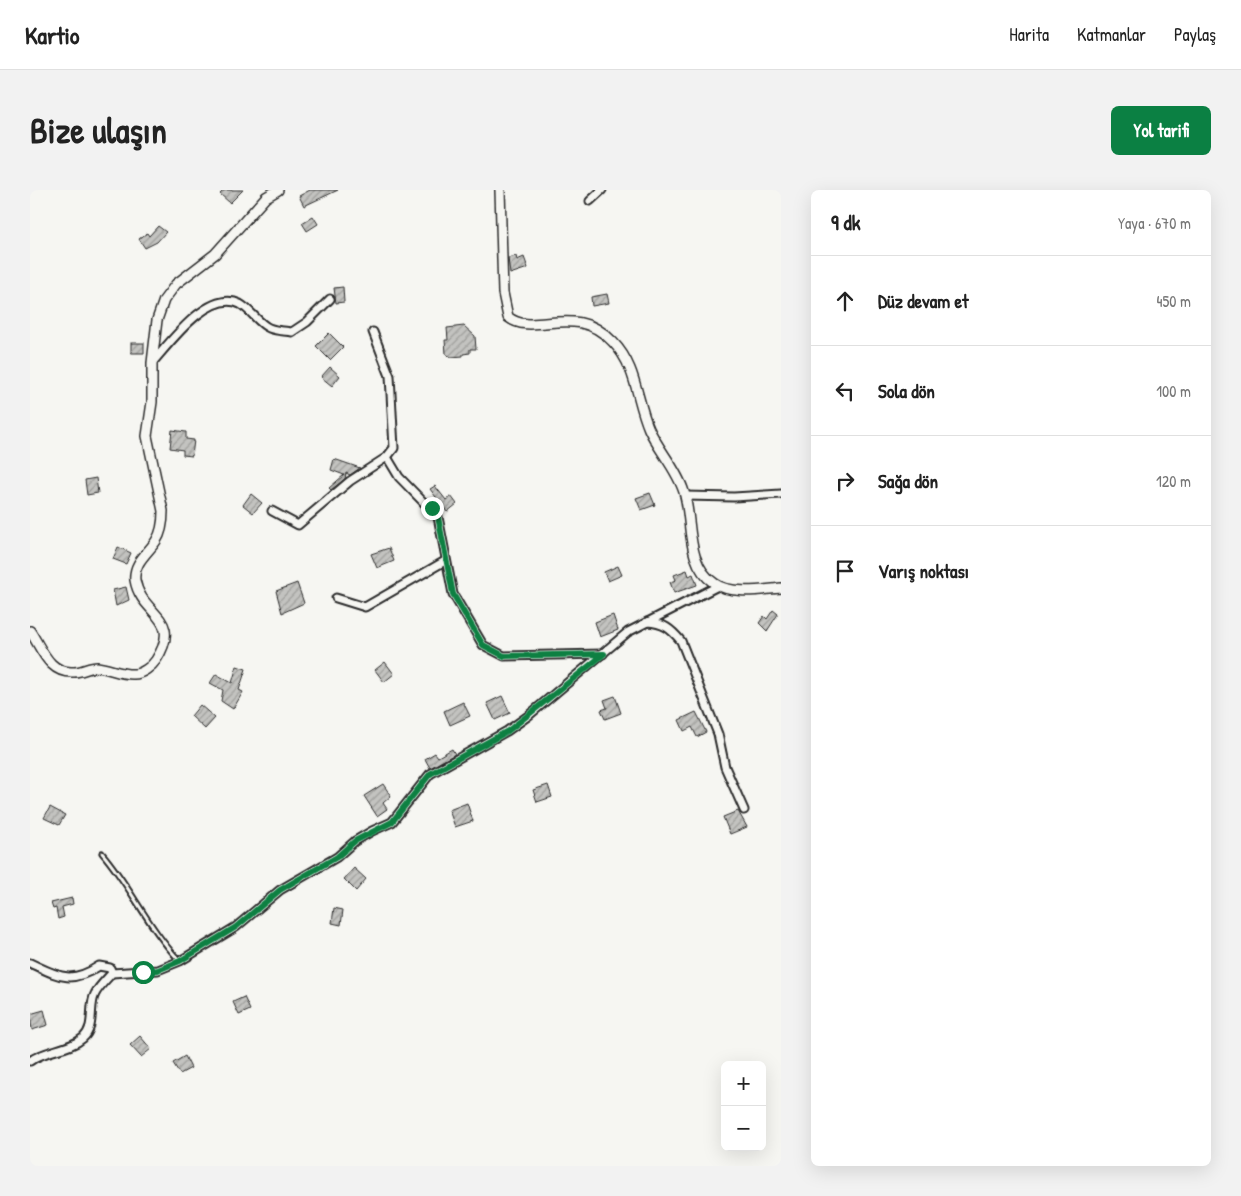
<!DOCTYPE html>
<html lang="tr">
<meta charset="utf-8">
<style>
:root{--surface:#fff;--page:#f2f2f2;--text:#222;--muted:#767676;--line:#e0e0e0;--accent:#0b8043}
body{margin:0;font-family:"Patrick Hand",sans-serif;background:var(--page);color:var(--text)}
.controls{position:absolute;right:15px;bottom:15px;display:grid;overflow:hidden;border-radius:8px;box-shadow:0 5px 20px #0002}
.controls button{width:45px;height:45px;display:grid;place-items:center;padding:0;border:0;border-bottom:1px solid var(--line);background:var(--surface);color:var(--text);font:25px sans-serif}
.stop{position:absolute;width:15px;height:15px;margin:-11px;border:4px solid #0b8043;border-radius:50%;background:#fff}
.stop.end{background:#0b8043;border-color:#fff;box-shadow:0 1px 5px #0008}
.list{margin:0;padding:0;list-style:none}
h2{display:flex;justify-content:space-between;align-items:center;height:65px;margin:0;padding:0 20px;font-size:21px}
h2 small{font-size:16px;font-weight:400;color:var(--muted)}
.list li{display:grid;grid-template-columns:32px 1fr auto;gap:15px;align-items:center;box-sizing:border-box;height:90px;padding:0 20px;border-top:1px solid var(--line)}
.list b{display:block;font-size:19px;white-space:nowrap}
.list em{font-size:16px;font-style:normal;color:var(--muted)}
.icon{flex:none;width:28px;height:28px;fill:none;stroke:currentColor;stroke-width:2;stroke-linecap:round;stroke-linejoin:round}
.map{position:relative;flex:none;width:751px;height:976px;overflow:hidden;border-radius:8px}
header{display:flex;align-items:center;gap:30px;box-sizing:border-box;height:70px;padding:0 25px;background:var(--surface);border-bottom:1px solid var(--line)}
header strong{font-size:24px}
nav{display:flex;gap:28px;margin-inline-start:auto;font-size:18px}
.intro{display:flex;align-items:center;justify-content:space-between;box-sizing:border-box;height:120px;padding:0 30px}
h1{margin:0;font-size:35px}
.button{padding:12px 22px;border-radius:8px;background:var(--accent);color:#fff;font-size:18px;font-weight:700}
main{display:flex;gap:30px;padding:0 30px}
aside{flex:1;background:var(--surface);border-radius:8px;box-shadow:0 5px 20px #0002}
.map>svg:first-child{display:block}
</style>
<header>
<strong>Kartio</strong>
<nav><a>Harita</a><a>Katmanlar</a><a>Paylaş</a></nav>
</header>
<div class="intro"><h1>Bize ulaşın</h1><a class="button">Yol tarifi</a></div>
<main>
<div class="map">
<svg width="751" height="976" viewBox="0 0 751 976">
<defs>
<pattern id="building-hatch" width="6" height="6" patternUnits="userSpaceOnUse" patternTransform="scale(1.25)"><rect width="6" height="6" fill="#c3c3c0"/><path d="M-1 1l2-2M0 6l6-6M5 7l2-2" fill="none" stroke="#9f9f9c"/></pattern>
</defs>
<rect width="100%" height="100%" fill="#f6f6f2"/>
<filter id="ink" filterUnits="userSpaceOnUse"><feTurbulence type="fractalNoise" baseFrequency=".02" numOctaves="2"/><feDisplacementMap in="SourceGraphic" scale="10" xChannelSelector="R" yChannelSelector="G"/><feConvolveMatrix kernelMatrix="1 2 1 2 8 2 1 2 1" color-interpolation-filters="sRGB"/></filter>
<g filter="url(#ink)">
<g fill="url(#building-hatch)" stroke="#2b2b2b">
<path d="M194,0H213L200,13L190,4Z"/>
<path d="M280,0H308L274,16L269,6Z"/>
<path d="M283,26L288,34L277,41L272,33Z"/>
<path d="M128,36L136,42L127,52L115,58L109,49L117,43L119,46Z"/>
<path d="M486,66L487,70L494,67L498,78L480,84L478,68Z"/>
<path d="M313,97L314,112L306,113L304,98Z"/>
<path d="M577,104L579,113L562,116L561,107Z"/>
<path d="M434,136L445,146L446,159H440V163L433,164V166L421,167L416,164L415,150H418L417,138Z"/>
<path d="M299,143L313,157L300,170L286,156Z"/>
<rect x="101" y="153" width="13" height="10"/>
<path d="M300,177L310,186L302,196L291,187Z"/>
<path d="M142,240L156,242V249L164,250L162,266L153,265V260L140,258Z"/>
<path d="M304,269L330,278L320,285L316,283L315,289L301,300L299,298L314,285L301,280Z"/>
<path d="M66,288L68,303L57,305L55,290Z"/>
<path d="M405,296L416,310L421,306L427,314L417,322L400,299Z"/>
<path d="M620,303L625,315L611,320L606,308Z"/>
<path d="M221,304L232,313L223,323L213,315Z"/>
<path d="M88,357L101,363L96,374L83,369Z"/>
<path d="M359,358L364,371L347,378L341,364Z"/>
<path d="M588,376L592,385L578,391L574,382Z"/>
<path d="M657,380L659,386L663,384L667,395L644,403L640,392L646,390L644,385Z"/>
<path d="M267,393L274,413L252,423L246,401Z"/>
<path d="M96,397L99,410L86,416L83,400Z"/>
<path d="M743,420L748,424L737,441L729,433L734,426L737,429Z"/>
<path d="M583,425L588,440L570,447L565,432Z"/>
<path d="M355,472L364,484L354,492L345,480Z"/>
<path d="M207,476L216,479L209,500L213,502L203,519L191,511L193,500L180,493L186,484L202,493Z"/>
<path d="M472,506L480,523L465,530L457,513Z"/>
<path d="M585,506L591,523L575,529L571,520L577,518L574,510Z"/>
<path d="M433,512L440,526L420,535L414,521Z"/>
<path d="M170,515L185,528L175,539L161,526Z"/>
<path d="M666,522L676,542L667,547L662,537L654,541L649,530Z"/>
<path d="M422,559L425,564L400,578L395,569L405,563L408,567Z"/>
<path d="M353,594L361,606L353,613L357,619L347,626L334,606Z"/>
<path d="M518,595L522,607L507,612L503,600Z"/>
<path d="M437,613L443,631L425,637L419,620Z"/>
<path d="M20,617L35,625L29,635L14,628Z"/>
<path d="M708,621L717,637L700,644L693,627Z"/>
<path d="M324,678L336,689L326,701L314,689Z"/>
<path d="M42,708L43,714L32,717L34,727L28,729L26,718L23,719L21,713Z"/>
<path d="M304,718L313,720L311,735L302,733Z"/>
<path d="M214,807L220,820L209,825L203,812Z"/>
<path d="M14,820L18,835L2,840L0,824Z"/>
<path d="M110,846L121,859L111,867L100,855Z"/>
<path d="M155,866L161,878L150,884L143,873Z"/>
</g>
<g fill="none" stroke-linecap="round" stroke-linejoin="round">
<g stroke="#2b2b2b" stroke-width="7">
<path id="service" d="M72,663C101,697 119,739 150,771"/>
</g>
<g stroke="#2b2b2b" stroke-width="11">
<g id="minor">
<path d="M560,11L572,0"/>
<path d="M122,173C139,154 179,98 210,114C221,120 229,134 239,138C246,141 255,141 262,142L277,132L300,109"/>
<path d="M357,267L369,287L408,327L423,404L453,455L474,466L573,464"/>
<path d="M655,306L704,307L751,304"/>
<path d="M242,321L268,335L320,291L357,267L364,258L360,186L343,142"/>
<path d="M306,408L335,417L415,371"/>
<path d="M617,432C634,433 641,439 651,451L688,544L695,577L714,620"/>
<path d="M0,773C28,786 40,795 69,776L80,778L82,783"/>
<path d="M0,871C16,859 38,861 53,848C66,836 58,817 65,804C69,796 77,789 82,783L128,780L150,771L206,737L250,700L307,667L325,651L342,641L362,632L400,584L477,541L498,526L598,442L688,396"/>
</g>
</g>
<g stroke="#2b2b2b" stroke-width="12">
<g id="tertiary">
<path d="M470,0L473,103L478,127C504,148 545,111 583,152C607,177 606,209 619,239C629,261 647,279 654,302C663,331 655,373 684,393C700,405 732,400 751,398"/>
<path d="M0,441C12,459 19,484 44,482C52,482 59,477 67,477C79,478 92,485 104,484C112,484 122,476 126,470C154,426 111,426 105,390C103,373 118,363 126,351C132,342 133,331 133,321L117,246L122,212V173L127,130L134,110L146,94L185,64L236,7L248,0"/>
</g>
</g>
<use href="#service" stroke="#f6f6f2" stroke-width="3"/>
<use href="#minor" stroke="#f6f6f2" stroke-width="7"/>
<use href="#tertiary" stroke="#f6f6f2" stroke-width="9"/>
</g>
</g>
<g fill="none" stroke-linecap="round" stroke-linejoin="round" filter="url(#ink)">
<path stroke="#0b8043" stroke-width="6" d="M113,782L128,780L150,771L206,737L250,700L307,667L325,651L362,632L400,584L478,541L574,464L474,466L453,455L423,404L408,327L402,318"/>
</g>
</svg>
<div class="controls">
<button>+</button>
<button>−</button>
</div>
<div class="stop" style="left:113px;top:782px"></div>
<div class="stop end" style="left:402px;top:318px"></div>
</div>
<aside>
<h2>9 dk<small>Yaya · 670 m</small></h2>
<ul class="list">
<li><svg class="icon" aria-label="ahead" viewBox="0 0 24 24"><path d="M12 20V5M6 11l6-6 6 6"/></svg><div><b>Düz devam et</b></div><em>450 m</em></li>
<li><svg class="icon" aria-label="left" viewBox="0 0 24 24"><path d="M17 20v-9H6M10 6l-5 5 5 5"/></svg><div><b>Sola dön</b></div><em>100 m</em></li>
<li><svg class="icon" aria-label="right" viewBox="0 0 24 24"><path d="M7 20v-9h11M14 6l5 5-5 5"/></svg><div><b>Sağa dön</b></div><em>120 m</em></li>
<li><svg class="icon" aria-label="arrive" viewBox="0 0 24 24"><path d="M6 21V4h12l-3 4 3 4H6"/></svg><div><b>Varış noktası</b></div></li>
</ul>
</aside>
</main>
